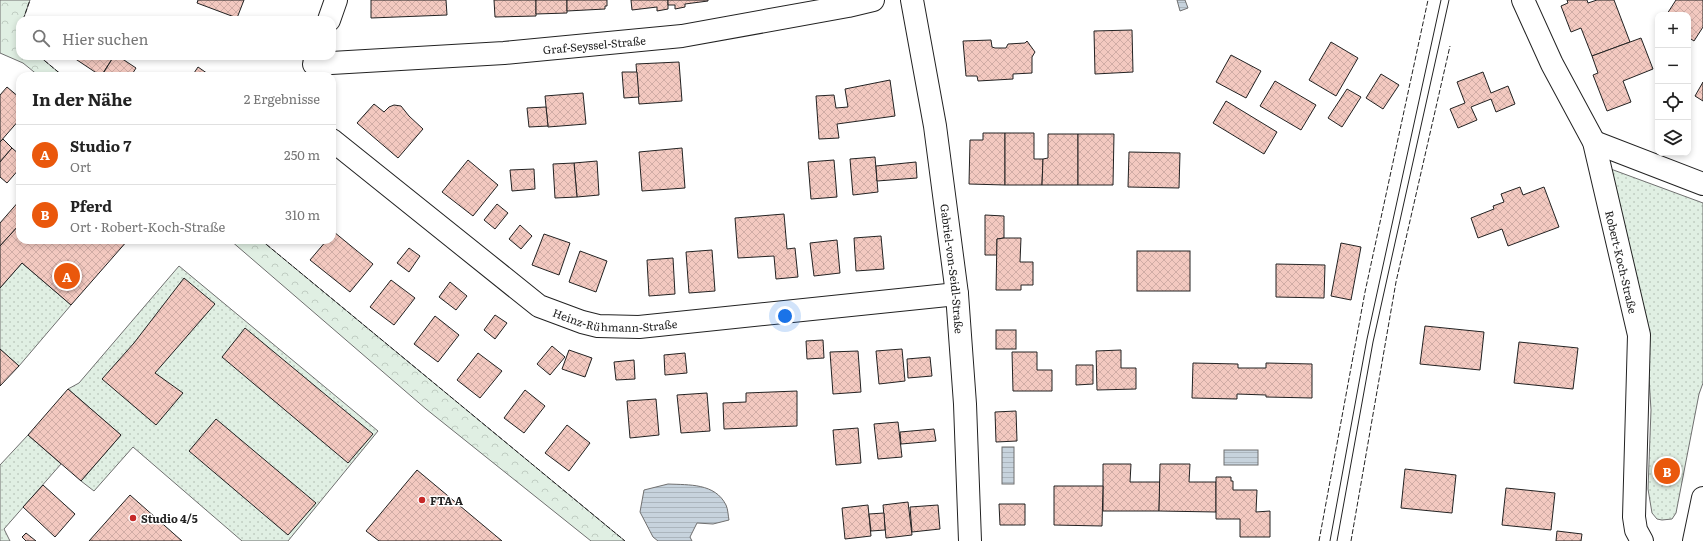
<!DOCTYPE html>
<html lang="de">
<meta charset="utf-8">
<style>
:root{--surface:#fff;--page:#f6f6f6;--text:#222;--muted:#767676;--line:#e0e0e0;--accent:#ea580c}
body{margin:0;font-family:Literata,serif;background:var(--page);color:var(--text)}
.controls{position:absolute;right:12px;top:12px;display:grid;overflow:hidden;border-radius:8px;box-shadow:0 2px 6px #0003}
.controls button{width:36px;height:36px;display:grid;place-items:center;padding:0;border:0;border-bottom:1px solid var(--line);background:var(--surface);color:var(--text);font:20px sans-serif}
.you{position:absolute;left:785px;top:316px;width:14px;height:14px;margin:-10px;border:3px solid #fff;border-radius:50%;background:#1a73e8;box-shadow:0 0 0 6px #1a73e833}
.badge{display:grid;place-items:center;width:26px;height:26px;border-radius:50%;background:var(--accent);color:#fff;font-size:13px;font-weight:700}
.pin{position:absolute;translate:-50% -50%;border:2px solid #fff;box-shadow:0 1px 4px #0006}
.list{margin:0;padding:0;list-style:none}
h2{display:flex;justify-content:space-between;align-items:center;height:52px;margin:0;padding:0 16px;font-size:17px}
h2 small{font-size:13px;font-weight:400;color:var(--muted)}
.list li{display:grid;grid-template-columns:26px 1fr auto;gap:12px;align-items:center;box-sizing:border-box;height:60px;padding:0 16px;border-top:1px solid var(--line)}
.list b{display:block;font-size:15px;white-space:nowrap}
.list p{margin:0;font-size:13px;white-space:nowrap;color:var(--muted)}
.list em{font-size:13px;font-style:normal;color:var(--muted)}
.icon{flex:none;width:22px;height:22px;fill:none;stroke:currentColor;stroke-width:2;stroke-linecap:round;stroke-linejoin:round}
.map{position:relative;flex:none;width:1703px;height:541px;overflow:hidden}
.search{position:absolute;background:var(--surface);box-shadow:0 2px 6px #0003;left:16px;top:16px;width:320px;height:44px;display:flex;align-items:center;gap:10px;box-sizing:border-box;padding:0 14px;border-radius:12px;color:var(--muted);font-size:15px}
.panel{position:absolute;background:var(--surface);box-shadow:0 2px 6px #0003;left:16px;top:72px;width:320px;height:172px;border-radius:12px}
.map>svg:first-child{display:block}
</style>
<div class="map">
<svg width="1703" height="541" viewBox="0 0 1703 541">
<defs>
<pattern id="grass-dots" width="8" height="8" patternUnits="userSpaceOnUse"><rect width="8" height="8" fill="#e0efe3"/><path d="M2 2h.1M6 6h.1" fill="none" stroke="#c0cdc2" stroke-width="1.8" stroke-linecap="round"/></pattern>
<pattern id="forest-crowns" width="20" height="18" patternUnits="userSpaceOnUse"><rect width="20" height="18" fill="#e0efe3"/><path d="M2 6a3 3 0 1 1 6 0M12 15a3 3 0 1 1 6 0" fill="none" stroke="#c0cdc2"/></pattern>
<pattern id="water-rules" width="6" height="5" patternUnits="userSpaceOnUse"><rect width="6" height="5" fill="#c7d3dd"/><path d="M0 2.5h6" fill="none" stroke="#abb5bd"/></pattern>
<pattern id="building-cross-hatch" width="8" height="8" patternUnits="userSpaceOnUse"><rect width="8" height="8" fill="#f3c9c0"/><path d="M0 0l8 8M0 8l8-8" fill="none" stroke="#d0aca5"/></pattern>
</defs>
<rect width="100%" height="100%" fill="#fff"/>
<g fill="url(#grass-dots)" stroke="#6f6f6f">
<path d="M1608,168L1703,203V383L1699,394L1676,513L1672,519L1662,520L1657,519L1652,513L1648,489L1651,410L1646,329Z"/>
<path d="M22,263L71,305L19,366L0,349V288Z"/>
<path d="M179,266L378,431L288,541H242L133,447L94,491L81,481L121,435L68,389L79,383Z"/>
<path d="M28,435L61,464L4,529L10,541H0V465Z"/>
</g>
<g fill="url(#forest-crowns)" stroke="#6f6f6f">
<path d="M0,0H30L23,20H20V28L17,38L20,40V56H39L63,76H39L23,63L0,53Z"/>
<path d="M230,240H261L625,541H591L426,409Z"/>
</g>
<g fill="url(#water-rules)" stroke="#6f6f6f">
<path d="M1177,0H1185L1188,8L1180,11Z"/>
<rect x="1002" y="447" width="12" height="37"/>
<rect x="1224" y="450" width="34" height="15"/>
<path d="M668,484C689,485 715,483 726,505C728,509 728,515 729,520L713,524L697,523L690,537L692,541H658L653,537L640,512L644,490Z"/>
</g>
<g fill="url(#building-cross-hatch)" stroke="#222">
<path d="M198,0H244L237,18L197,3Z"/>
<path d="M371,0H446L447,15L371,18Z"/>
<path d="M494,0H536V16L495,17Z"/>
<path d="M536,0H567V13L536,14Z"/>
<path d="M567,0H607V6H605V9L567,11Z"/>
<path d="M631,0H668V9L657,11V7L632,10Z"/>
<path d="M668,0H708V1L685,4V7L675,9V5H668Z"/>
<path d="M1567,0H1587L1588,3L1597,0H1614L1630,42L1592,56L1581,28L1571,32L1561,6L1568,3Z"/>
<path d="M1676,0H1703V27L1694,41L1688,37V15H1670L1667,14Z"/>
<path d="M1132,30L1133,72L1095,74L1094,31Z"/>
<path d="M1641,38L1653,69L1623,81L1631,102L1607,111L1593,75L1598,73L1592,56Z"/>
<path d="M991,40L992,47L995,48H1006L1008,44L1025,43L1027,41L1035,52L1032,57V73L1013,74V79L978,81L977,76H966L963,41Z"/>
<path d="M1331,42L1358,58L1336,96L1309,80Z"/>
<path d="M1231,55L1261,71L1246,98L1216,82Z"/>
<path d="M71,56H114L101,76Z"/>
<path d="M114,56H118L136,68L131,76H110L104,72Z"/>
<path d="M679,62L682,101L639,104L636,64Z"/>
<path d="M198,67L211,76H192Z"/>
<path d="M622,72H637L639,97L624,98Z"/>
<path d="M1483,72L1491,93L1508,86L1515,104L1496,112L1491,99L1471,107L1477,120L1458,128L1450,109L1465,103L1457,82Z"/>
<path d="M1381,74L1399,85L1383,109L1366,98Z"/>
<path d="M890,80L895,116L837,124L839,138L819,139L816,96L834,95L836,108L848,107L845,89Z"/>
<path d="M1275,81L1316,105L1301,130L1260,106Z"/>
<path d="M1703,82V101L1695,96Z"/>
<path d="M7,87L20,98V119L0,142V95Z"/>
<path d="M1347,89L1361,97L1342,127L1328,118Z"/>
<path d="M583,93L586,124L548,127L545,96Z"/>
<path d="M1226,101L1277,132L1264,154L1213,123Z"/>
<path d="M374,104L384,112L389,107L394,105L401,106L409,116L423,129L398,158L357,123Z"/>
<path d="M546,107L548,126L529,127L527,108Z"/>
<path d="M983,133H1005V185L969,184L970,140H983Z"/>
<path d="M1005,133H1034V159H1043L1042,185H1005Z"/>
<path d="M1048,134H1078V185H1042L1043,159L1048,158Z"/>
<path d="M1078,134H1114L1113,185H1078Z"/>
<path d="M3,139L12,148L0,162V142Z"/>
<path d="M12,148L20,155V168L7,183L0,177V162Z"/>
<path d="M682,148L685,188L642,191L639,152Z"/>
<path d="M1129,152L1180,153L1179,188L1128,187Z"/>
<path d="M875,157L878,192L853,195L850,159Z"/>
<path d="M468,160L498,185L473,216L442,192Z"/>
<path d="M834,160L837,197L811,199L808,162Z"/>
<path d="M597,161L599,195L577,197L574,163Z"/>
<path d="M916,162L917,178L877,181L876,166Z"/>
<path d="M574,163L577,197L555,198L553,164Z"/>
<path d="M534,169L535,189L512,191L510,170Z"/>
<path d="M1520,187L1523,195L1544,187L1559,227L1508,246L1502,229L1478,238L1471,218L1494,209L1493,206L1504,202L1501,194Z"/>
<path d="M20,200V224L0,246V223Z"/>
<path d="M497,204L508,213L495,229L484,220Z"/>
<path d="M784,214L787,249L795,248L798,277L776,279L774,256L738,258L735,218Z"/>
<path d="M985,215L1004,216V238L997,239V255H985Z"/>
<path d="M20,224V240H128L71,305L22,263L0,288V246Z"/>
<path d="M520,225L532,236L521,249L509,239Z"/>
<path d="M334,232L373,264L350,292L310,260L327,240H332V234Z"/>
<path d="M544,234L570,243L559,275L532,265Z"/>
<path d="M881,236L884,269L856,271L854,238Z"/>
<path d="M1004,238H1021L1020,262H1033V285H1021V290H996L997,239Z"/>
<path d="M837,240L840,273L814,276L810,243Z"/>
<path d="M1341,243L1361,247L1351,300L1331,296Z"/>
<path d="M409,248L420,256L409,272L397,263Z"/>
<path d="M712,250L715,291L689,293L686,252Z"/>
<path d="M580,251L607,261L596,292L569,282Z"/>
<rect x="1137" y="251" width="53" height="40"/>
<path d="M673,258L675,294L649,296L647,260Z"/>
<path d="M1276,264L1325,265L1324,298L1276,297Z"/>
<path d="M184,278L215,304L155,373L183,393L156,425L102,379L134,343Z"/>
<path d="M391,280L415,298L394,325L370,307Z"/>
<path d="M450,282L467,296L456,310L439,297Z"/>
<path d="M495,315L507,323L495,339L484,330Z"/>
<path d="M435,316L459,335L438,362L414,344Z"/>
<path d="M1425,326L1484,332L1480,370L1420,364Z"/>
<path d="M245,328L373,434L348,463L222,357Z"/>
<rect x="996" y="330" width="20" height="19"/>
<path d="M823,340L824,358L807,359L806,341Z"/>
<path d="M1519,342L1578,348L1573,389L1514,383Z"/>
<path d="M552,346L565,357L550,375L537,364Z"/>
<path d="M0,349L19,366L0,386Z"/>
<path d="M902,349L905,381L879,384L876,351Z"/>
<path d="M569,350L592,358L585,377L562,369Z"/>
<path d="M1121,350V368H1136V389L1097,390L1096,351Z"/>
<path d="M858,351L861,392L833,394L830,352Z"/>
<path d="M1012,352H1037V370H1052V391H1013Z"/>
<path d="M478,353L502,371L480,398L457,380Z"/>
<path d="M685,353L687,373L665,375L664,355Z"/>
<path d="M930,357L932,376L908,378L907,359Z"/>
<path d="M634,360L635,379L616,380L614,362Z"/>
<path d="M1193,363L1238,364V368H1266V363L1312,364V398L1266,397V395L1237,394V399L1192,398Z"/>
<path d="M1076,365H1093V384L1076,385Z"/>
<path d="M68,389L121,435L81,481L28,435Z"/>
<path d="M525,390L545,406L524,433L504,418Z"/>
<path d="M797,391V426L724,429L723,403L746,402V393Z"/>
<path d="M707,393L710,431L681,433L677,395Z"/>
<path d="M656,399L659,435L630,438L627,401Z"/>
<path d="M1016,411L1017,441L996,442L995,412Z"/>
<path d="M216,419L316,503L288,535L189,451Z"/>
<path d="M898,422L902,457L878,459L874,424Z"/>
<path d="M567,425L590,443L569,471L545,453Z"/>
<path d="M858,428L861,463L836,465L833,430Z"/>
<path d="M934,429L936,441L901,444L900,432Z"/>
<path d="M1103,464H1131L1130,482H1160L1159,511H1103Z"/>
<path d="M1160,464H1190L1189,482H1216V512L1159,511Z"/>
<path d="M1405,469L1456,475L1452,513L1401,508Z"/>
<path d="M417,470L502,541H379L366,531Z"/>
<path d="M1216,477H1231V481H1233V490H1257L1256,512L1270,511V537H1240V519H1216Z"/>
<path d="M43,485L75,514L55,537L23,507Z"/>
<path d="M1054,486H1103L1102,526L1054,525Z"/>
<path d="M1506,488L1555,493L1551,530L1502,525Z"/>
<path d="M130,495L182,541H89Z"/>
<path d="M908,502L912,535L886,538L883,505Z"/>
<path d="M999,504H1025V525H1000Z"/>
<path d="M868,505L871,536L845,539L842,508Z"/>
<path d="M938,505L940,529L912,532L910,507Z"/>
<path d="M884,513L885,530L871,531L869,514Z"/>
<path d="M1557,531L1582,534L1581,541H1556Z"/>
<path d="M26,533L36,541H26L22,537Z"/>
</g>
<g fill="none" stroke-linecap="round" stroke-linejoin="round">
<g stroke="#222" stroke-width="24">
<g id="minor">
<path id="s1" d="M912,0L935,126L957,294L965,404L970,541"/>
<path id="s2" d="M1523,0L1552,64L1594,142L1639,335L1634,517L1636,530L1642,541"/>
<path d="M329,20L336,0"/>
<path id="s3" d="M314,64L504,53L682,36L848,6L873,0"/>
<path id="s4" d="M332,140L539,306L582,322L598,326L639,327L957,294"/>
<path d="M1594,142L1703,184"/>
</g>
</g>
<g stroke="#222" stroke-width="24">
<path id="major" d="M1694,541L1703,498"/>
</g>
<use href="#minor" stroke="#fff" stroke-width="22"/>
<use href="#major" stroke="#fff" stroke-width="22"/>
<g stroke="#222" stroke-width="1">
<path d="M1330,541L1367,339L1441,0"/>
<path d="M1337,541L1373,342L1449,0"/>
</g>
<g stroke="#222" stroke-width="1" stroke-dasharray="5 2" stroke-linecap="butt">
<path d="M23,20L30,0"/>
<path d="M20,28L17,38L20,40"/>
<path d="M39,56L63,76"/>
<path d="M261,240L625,541"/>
<path d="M1319,541L1365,292L1428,0"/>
<path d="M1351,541L1396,282L1450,46"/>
</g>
</g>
<g fill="#c62828" stroke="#fff" stroke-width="1.5">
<circle cx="422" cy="500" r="4"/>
<circle cx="133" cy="518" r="4"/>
</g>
<g text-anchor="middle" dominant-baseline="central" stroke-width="3" stroke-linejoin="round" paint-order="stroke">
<g font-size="11" fill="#222" stroke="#fff">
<text stroke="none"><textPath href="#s3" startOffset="281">Graf-Seyssel-Straße</textPath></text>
<text stroke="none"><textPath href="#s2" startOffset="282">Robert-Koch-Straße</textPath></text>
<text stroke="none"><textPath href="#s1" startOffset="272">Gabriel-von-Seidl-Straße</textPath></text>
<text stroke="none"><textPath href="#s4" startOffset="344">Heinz-Rühmann-Straße</textPath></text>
</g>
<g font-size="11" font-weight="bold" fill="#222" stroke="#fff" text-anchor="start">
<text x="430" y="500">FTA A</text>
<text x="141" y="518">Studio 4/5</text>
</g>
</g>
</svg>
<div class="controls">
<button>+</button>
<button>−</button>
<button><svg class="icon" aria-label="locate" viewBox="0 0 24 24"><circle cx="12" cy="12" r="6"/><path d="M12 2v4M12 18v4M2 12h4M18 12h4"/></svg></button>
<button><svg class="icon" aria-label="layers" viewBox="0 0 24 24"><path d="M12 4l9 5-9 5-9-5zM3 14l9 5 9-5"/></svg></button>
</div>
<div class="you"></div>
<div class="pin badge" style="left:67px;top:276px">A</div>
<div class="pin badge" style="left:1667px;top:471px">B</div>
<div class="search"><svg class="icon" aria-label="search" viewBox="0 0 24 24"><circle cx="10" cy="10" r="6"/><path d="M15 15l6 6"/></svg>Hier suchen</div>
<section class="panel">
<h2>In der Nähe<small>2 Ergebnisse</small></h2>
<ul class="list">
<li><span class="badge">A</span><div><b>Studio 7</b><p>Ort</p></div><em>250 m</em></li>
<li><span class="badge">B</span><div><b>Pferd</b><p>Ort · Robert-Koch-Straße</p></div><em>310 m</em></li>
</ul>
</section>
</div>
